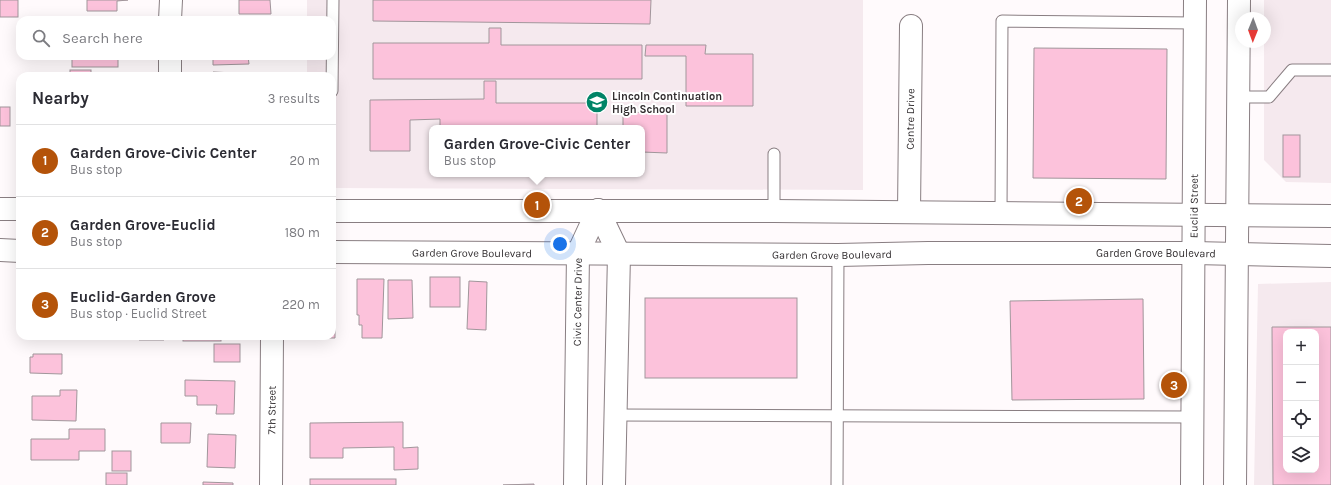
<!DOCTYPE html>
<meta charset="utf-8">
<style>
:root{--surface:#fff;--page:#f7f7f7;--text:#2b2b33;--muted:#7c7c81;--line:#e1e1e2;--accent:#b45309}
body{margin:0;font-family:Karla,sans-serif;background:var(--page);color:var(--text)}
.controls{position:absolute;right:12px;bottom:12px;display:grid;overflow:hidden;border-radius:8px;box-shadow:0 4px 16px #0002}
.controls button{width:36px;height:36px;display:grid;place-items:center;padding:0;border:0;border-bottom:1px solid var(--line);background:var(--surface);color:var(--text);font:20px sans-serif}
.compass{position:absolute;left:1235px;top:12px;width:36px;height:36px;border-radius:50%;background:var(--surface);box-shadow:0 4px 16px #0002;rotate:181deg}
.you{position:absolute;left:560px;top:244px;width:14px;height:14px;margin:-10px;border:3px solid #fff;border-radius:50%;background:#1a73e8;box-shadow:0 0 0 6px #1a73e833}
.badge{display:grid;place-items:center;width:26px;height:26px;border-radius:50%;background:var(--accent);color:#fff;font-size:13px;font-weight:700}
.pin{position:absolute;translate:-50% -50%;border:2px solid #fff;box-shadow:0 1px 4px #0006}
.popup{position:absolute;left:429px;top:125px;width:216px;height:52px;box-sizing:border-box;display:grid;place-content:center;border-radius:8px;background:var(--surface);filter:drop-shadow(0 1px 3px #0005);font-size:13px;white-space:nowrap;color:var(--muted)}
.popup b{font-size:15px;color:var(--text)}
.popup::after{content:'';position:absolute;left:50%;top:100%;margin-left:-8px;border:8px solid transparent;border-top-color:var(--surface)}
.list{margin:0;padding:0;list-style:none}
h2{display:flex;justify-content:space-between;align-items:center;height:52px;margin:0;padding:0 16px;font-size:17px}
h2 small{font-size:13px;font-weight:400;color:var(--muted)}
.list li{display:grid;grid-template-columns:26px 1fr auto;gap:12px;align-items:center;box-sizing:border-box;height:72px;padding:0 16px;border-top:1px solid var(--line)}
.list b{display:block;font-size:15px;white-space:nowrap}
.list p{margin:0;font-size:13px;white-space:nowrap;color:var(--muted)}
.list em{font-size:13px;font-style:normal;color:var(--muted)}
.icon{flex:none;width:22px;height:22px;fill:none;stroke:currentColor;stroke-width:2;stroke-linecap:round;stroke-linejoin:round}
.map{position:relative;flex:none;width:1331px;height:485px;overflow:hidden}
.search{position:absolute;background:var(--surface);box-shadow:0 4px 16px #0002;left:16px;top:16px;width:320px;height:44px;display:flex;align-items:center;gap:10px;box-sizing:border-box;padding:0 14px;border-radius:12px;color:var(--muted);font-size:15px}
.panel{position:absolute;background:var(--surface);box-shadow:0 4px 16px #0002;left:16px;top:72px;width:320px;height:268px;border-radius:12px}
.map>svg:first-child{display:block}
</style>
<div class="map">
<svg width="1331" height="485" viewBox="0 0 1331 485">
<rect width="100%" height="100%" fill="#fffafc"/>
<g fill="#f5e9ee" fill-rule="evenodd">
<path d="M307,0H863V190L332,188V76H307V56H332V20H307ZM432,128H642V174H432Z"/>
<path d="M1264,0H1331V183L1286,182L1264,160Z"/>
<path d="M1331,282V485H1254L1258,284ZM1286,332H1316V470H1286Z"/>
</g>
<g fill="#fcc2db" stroke="#a1969b" fill-rule="evenodd">
<rect x="0" y="0" width="18" height="17"/>
<path d="M87,0H128L117,1V11H87Z"/>
<path d="M239,0H270L271,14H239Z"/>
<path d="M373,0H651L650,24L373,21Z"/>
<rect x="72" y="19" width="59" height="1"/>
<path d="M489,28H501V45H642V79H373V43H489Z"/>
<path d="M646,45H706L705,54H753V106H686V56H645Z"/>
<path d="M1034,48L1167,49L1166,179L1033,178Z"/>
<rect x="72" y="56" width="46" height="11"/>
<path d="M213,56H248L249,64L213,65Z"/>
<rect x="70" y="70" width="21" height="6"/>
<path d="M213,72L257,74V76H212Z"/>
<path d="M484,81H496V103H597V128H440V119L410,120V151H370V100L484,99Z"/>
<rect x="0" y="107" width="10" height="19"/>
<path d="M623,112L667,113V153L642,152V128H623Z"/>
<rect x="1283" y="135" width="17" height="42"/>
<rect x="430" y="277" width="30" height="30"/>
<path d="M357,279H384L382,338H362V325H359V315H357Z"/>
<path d="M388,280H412L413,318L388,319Z"/>
<path d="M332,281H335V338H317V336H332Z"/>
<path d="M469,281L487,282L486,330L467,329Z"/>
<rect x="645" y="298" width="152" height="80"/>
<path d="M1143,299L1144,399L1012,400L1010,301Z"/>
<path d="M1272,327H1331V485H1273ZM1286,332H1316V470H1286Z"/>
<path d="M139,336H165L164,340H139Z"/>
<rect x="183" y="336" width="38" height="5"/>
<rect x="214" y="344" width="26" height="18"/>
<path d="M33,354H62V374L30,373V357H33Z"/>
<path d="M185,380L235,381L234,414H216L217,405H197V396H185Z"/>
<path d="M60,390H77L76,421L32,420V396H60Z"/>
<path d="M403,422V448L418,447V469L394,470V447L343,448V458H310V423Z"/>
<path d="M161,423H191L190,443H161Z"/>
<path d="M69,429H105V451H79V460H31V439H69Z"/>
<path d="M208,434L236,435L235,468L207,467Z"/>
<rect x="112" y="451" width="19" height="20"/>
<rect x="106" y="473" width="21" height="12"/>
<rect x="310" y="479" width="86" height="6"/>
<path d="M203,482L233,483V485H203Z"/>
<path d="M534,484V485H503Z"/>
</g>
<g fill="none" stroke-linecap="round" stroke-linejoin="round">
<g stroke="#897e82" stroke-width="13">
<g id="lane">
<path d="M332,91L333,0"/>
<path d="M1238,97H1269L1292,70H1331"/>
<path d="M774,154V211"/>
<path d="M1001,213L1002,21L1195,23"/>
<path d="M615,415L1193,417"/>
<path d="M837,485L838,255"/>
</g>
</g>
<g stroke="#897e82" stroke-width="24">
<g id="street">
<path d="M170,20L171,0"/>
<path d="M170,76V56"/>
<path d="M598,210L619,254L614,485"/>
<path id="s1" d="M909,212L911,26"/>
<path id="s2" d="M271,485L272,336"/>
<path id="s3" d="M575,485L578,253L598,210"/>
</g>
</g>
<g stroke="#897e82" stroke-width="24">
<g id="primary">
<path d="M0,209H20"/>
<path d="M332,211H774L1331,216"/>
<path d="M0,250L20,251"/>
<path id="s4" d="M332,252L838,255L928,253H1194L1331,256"/>
<path id="s5" d="M1192,485L1195,0"/>
<path d="M1235,485L1239,0"/>
</g>
</g>
<use href="#lane" stroke="#fff" stroke-width="11"/>
<use href="#street" stroke="#fff" stroke-width="22"/>
<use href="#primary" stroke="#fff" stroke-width="22"/>
</g>
<defs>
<g id="school-disc" transform="scale(1.15)"><circle r="9.5" fill="#008467" stroke="#fff"/><path d="M0-5L7-2L0 1L-7-2ZM-4 1L0 2.5L4 1V4Q0 6-4 4Z" fill="#fff"/></g>
</defs>
<g fill-rule="evenodd">
<use href="#school-disc" x="597" y="102"/>
</g>
<g text-anchor="middle" dominant-baseline="central" stroke-width="4" stroke-linejoin="round" paint-order="stroke">
<g font-size="11" font-weight="bold" fill="#312d2f" stroke="#fff" text-anchor="start">
<text x="612" y="96">Lincoln Continuation<tspan x="612" dy="13">High School</tspan></text>
</g>
<g font-size="11" fill="#312d2f" stroke="#fff">
<text stroke="none"><textPath href="#s1" startOffset="93">Centre Drive</textPath></text>
<text stroke="none"><textPath href="#s5" startOffset="279">Euclid Street</textPath></text>
<text stroke="none"><textPath href="#s4" startOffset="140">Garden Grove Boulevard</textPath></text>
<text stroke="none"><textPath href="#s4" startOffset="824">Garden Grove Boulevard</textPath></text>
<text stroke="none"><textPath href="#s4" startOffset="500">Garden Grove Boulevard</textPath></text>
<text stroke="none"><textPath href="#s3" startOffset="183">Civic Center Drive</textPath></text>
<text stroke="none"><textPath href="#s2" startOffset="75">7th Street</textPath></text>
</g>
</g>
</svg>
<div class="controls">
<button>+</button>
<button>−</button>
<button><svg class="icon" aria-label="locate" viewBox="0 0 24 24"><circle cx="12" cy="12" r="6"/><path d="M12 2v4M12 18v4M2 12h4M18 12h4"/></svg></button>
<button><svg class="icon" aria-label="layers" viewBox="0 0 24 24"><path d="M12 4l9 5-9 5-9-5zM3 14l9 5 9-5"/></svg></button>
</div>
<svg class="compass" viewBox="-18 -18 36 36"><path d="M0-13l5 13h-10z" fill="#e53935"/><path d="M0 13l5-13h-10z" fill="#7c7c81"/></svg>
<div class="you"></div>
<div class="pin badge" style="left:537px;top:205px">1</div>
<div class="popup"><b>Garden Grove-Civic Center</b>Bus stop</div>
<div class="pin badge" style="left:1079px;top:201px">2</div>
<div class="pin badge" style="left:1174px;top:385px">3</div>
<div class="search"><svg class="icon" aria-label="search" viewBox="0 0 24 24"><circle cx="10" cy="10" r="6"/><path d="M15 15l6 6"/></svg>Search here</div>
<section class="panel">
<h2>Nearby<small>3 results</small></h2>
<ul class="list">
<li><span class="badge">1</span><div><b>Garden Grove-Civic Center</b><p>Bus stop</p></div><em>20 m</em></li>
<li><span class="badge">2</span><div><b>Garden Grove-Euclid</b><p>Bus stop</p></div><em>180 m</em></li>
<li><span class="badge">3</span><div><b>Euclid-Garden Grove</b><p>Bus stop · Euclid Street</p></div><em>220 m</em></li>
</ul>
</section>
</div>
